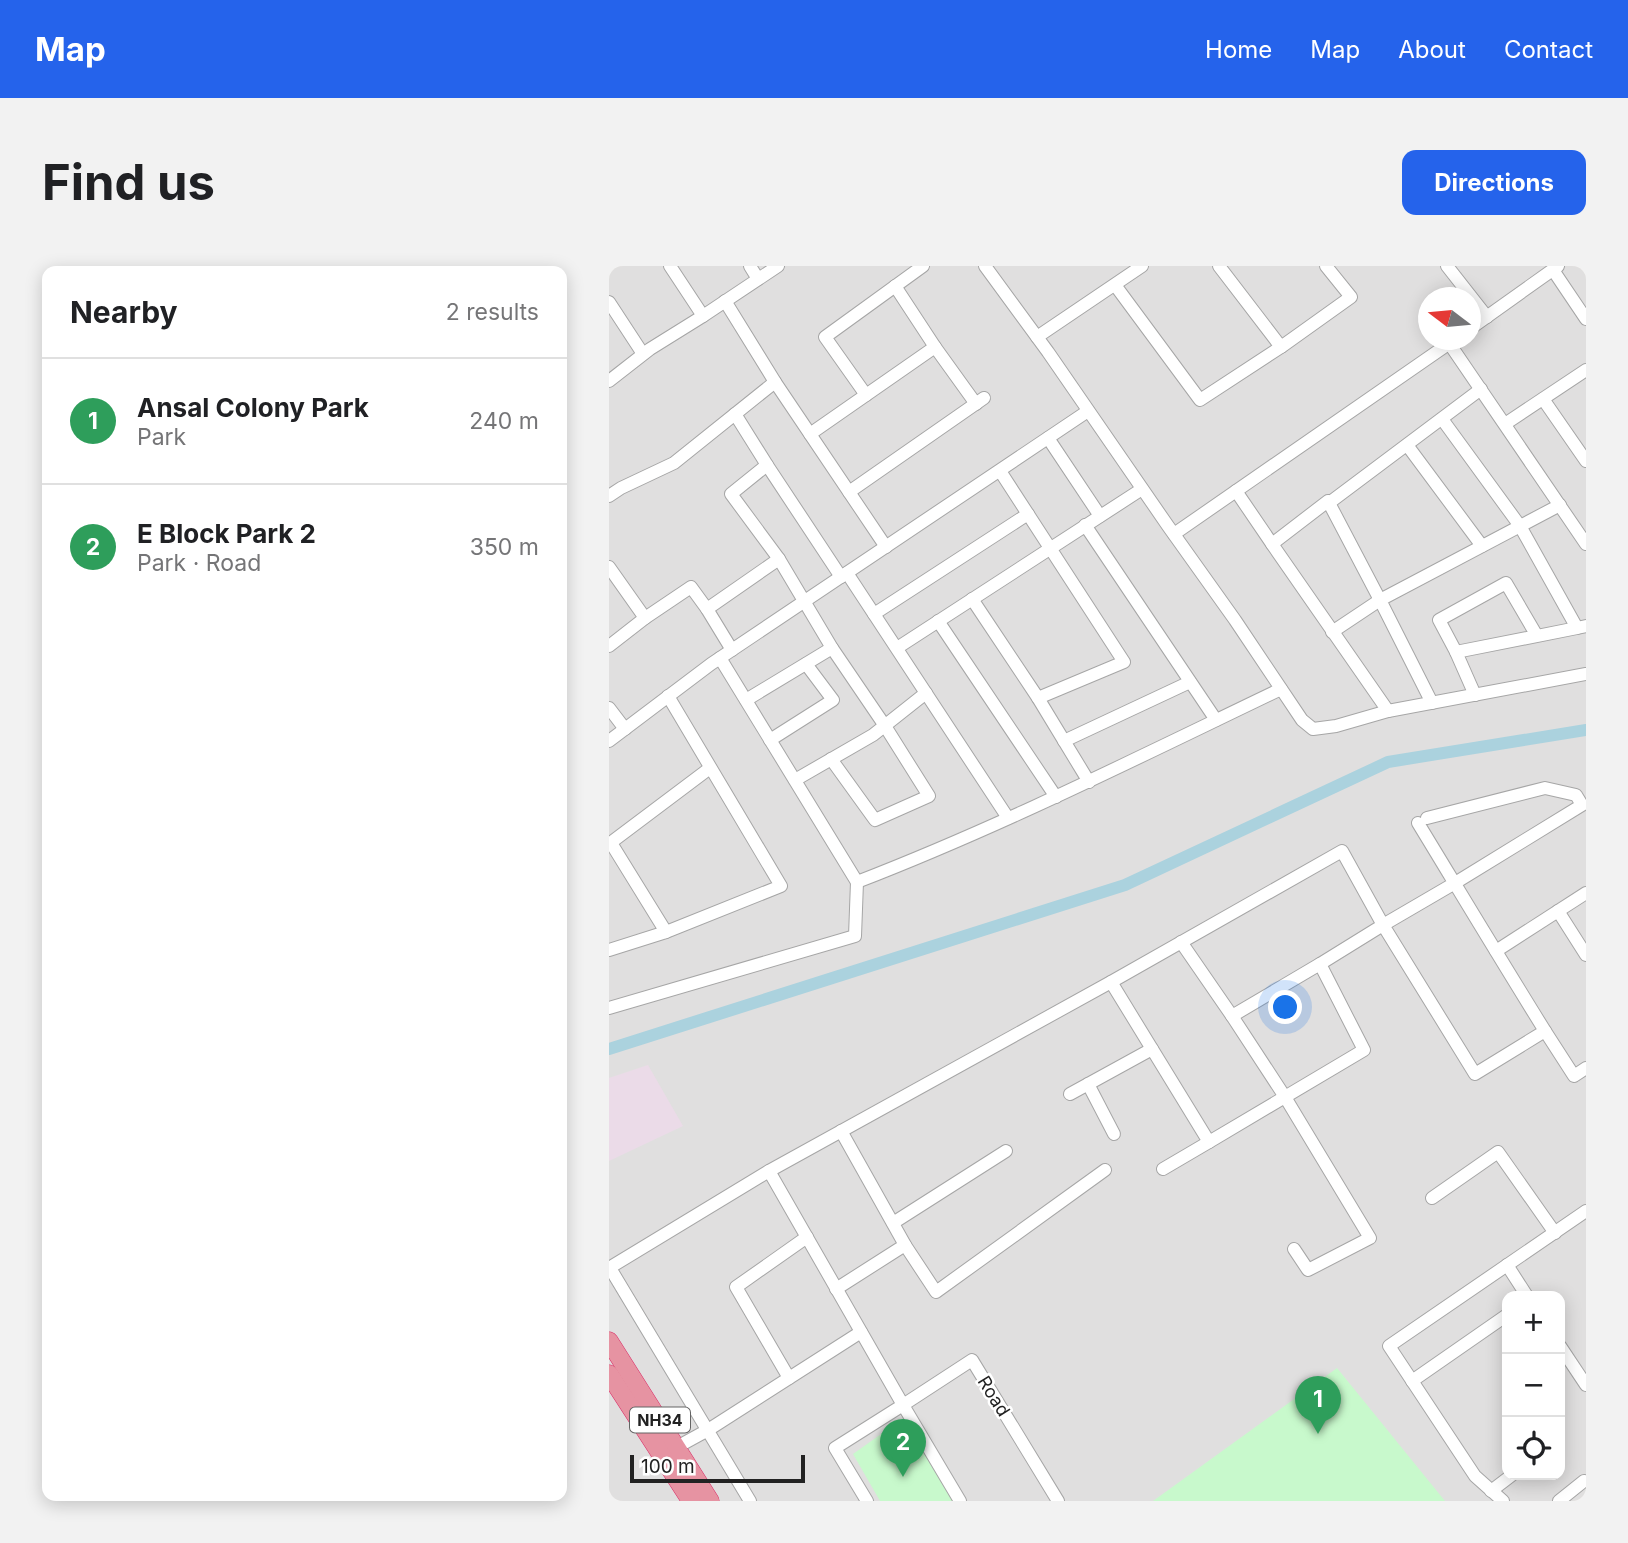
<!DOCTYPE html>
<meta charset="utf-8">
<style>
:root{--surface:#fff;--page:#f2f2f2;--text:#202124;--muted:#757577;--line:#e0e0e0;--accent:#2563eb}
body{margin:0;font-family:Inter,sans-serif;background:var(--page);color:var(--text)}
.controls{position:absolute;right:21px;bottom:21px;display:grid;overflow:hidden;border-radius:14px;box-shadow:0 4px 18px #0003}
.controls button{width:63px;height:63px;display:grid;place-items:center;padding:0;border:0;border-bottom:2px solid var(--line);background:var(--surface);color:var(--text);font:35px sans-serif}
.compass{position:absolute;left:809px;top:21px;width:63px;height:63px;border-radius:50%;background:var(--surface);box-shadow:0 4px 18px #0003;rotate:286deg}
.scale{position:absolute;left:21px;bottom:18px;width:175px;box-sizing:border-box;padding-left:7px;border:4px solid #222;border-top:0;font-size:19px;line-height:24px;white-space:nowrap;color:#222;-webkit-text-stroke:5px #fff;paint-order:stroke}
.you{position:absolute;left:677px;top:742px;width:24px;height:24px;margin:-18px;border:5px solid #fff;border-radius:50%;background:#1a73e8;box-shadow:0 0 0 10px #1a73e833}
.badge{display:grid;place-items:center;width:46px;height:46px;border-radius:50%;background:var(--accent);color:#fff;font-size:23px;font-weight:700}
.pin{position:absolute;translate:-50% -58px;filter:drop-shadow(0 2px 4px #0008)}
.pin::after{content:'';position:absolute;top:37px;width:24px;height:21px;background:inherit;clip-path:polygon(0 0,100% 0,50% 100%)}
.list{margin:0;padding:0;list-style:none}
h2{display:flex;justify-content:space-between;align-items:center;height:91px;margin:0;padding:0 28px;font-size:30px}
h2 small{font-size:23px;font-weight:400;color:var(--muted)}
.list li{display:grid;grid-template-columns:46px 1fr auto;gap:21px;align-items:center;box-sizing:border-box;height:126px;padding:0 28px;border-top:2px solid var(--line)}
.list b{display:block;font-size:26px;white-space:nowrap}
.list p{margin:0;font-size:23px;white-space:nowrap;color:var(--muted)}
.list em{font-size:23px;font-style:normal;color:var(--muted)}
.icon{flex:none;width:38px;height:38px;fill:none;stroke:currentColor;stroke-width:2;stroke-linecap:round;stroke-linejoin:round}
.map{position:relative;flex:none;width:977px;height:1235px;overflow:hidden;border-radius:14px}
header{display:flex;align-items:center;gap:42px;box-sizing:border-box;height:98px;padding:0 35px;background:var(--accent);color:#fff}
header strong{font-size:33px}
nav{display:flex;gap:38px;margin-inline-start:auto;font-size:24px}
.intro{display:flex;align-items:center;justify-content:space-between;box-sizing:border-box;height:168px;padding:0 42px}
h1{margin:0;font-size:49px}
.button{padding:18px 32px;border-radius:14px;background:var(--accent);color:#fff;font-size:24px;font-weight:700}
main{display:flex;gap:42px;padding:0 42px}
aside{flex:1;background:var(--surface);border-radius:14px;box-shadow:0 4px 18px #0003}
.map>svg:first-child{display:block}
</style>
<header>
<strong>Map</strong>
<nav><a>Home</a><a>Map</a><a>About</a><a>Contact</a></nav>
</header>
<div class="intro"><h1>Find us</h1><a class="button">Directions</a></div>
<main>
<aside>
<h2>Nearby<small>2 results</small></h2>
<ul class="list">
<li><span class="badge" style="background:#2e9e5b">1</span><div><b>Ansal Colony Park</b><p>Park</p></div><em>240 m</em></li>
<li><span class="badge" style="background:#2e9e5b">2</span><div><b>E Block Park 2</b><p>Park · Road</p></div><em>350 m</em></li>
</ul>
</aside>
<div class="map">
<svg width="977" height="1235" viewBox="0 0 977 1235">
<rect width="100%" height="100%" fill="#f2efe9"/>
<path fill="#e0dfdf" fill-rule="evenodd" d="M0,0H977V1235H0ZM820,32H862V74H820ZM898,1030H951V1209H898Z"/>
<path fill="#ebdbe8" d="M39,799L74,860L0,895V812Z"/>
<g fill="#c8f9cc">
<path d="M728,1102L836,1235H544Z"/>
<path d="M296,1151L344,1235H271L244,1188Z"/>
</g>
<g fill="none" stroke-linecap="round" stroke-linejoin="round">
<path stroke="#abd2de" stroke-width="12" d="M0,783L516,619L779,496L977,464"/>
<g stroke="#a6a6a6" stroke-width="14">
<g id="minor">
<path d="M61,0L94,50"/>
<path d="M141,0L149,13"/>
<path d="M376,0L439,86L559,260L626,354L693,454L704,463L727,460L779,445L977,408"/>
<path d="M610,0L672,81"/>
<path d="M838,0L878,51"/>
<path d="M944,4L977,53"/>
<path d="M506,19L591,134L672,81L742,31L717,0"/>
<path d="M286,20L326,81L367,138"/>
<path d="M116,35L166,116L277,281"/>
<path d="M0,36L34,88"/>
<path d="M862,62L949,0"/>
<path d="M428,71L533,0"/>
<path d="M840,77L977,278"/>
<path d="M0,115L41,83L94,50L169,0"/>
<path d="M257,129L216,71L314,0"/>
<path d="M934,133L977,195"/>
<path d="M126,148L158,199L122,228L170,293"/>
<path d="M833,153L911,260L968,362L977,360"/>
<path d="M896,158L977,104"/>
<path d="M201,168L326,81"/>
<path d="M439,172L491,250"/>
<path d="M798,179L873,280"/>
<path d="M158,199L232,311"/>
<path d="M627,225L663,278L719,235L771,334L723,366"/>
<path d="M240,226L375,132"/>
<path d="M0,230L12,222L65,197L166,116"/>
<path d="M720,237L872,123"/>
<path d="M476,259L607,454"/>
<path d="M565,268L845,74"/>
<path d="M663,278L779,445"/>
<path d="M0,301L36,352L0,380"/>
<path d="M238,307L399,552"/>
<path d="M363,333L429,432L515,396L391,205"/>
<path d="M265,348L419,248"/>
<path d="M36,352L82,321L98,343"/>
<path d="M329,355L447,531"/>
<path d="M928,370L897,317L830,354L847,386L968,362"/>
<path d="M288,382L533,223"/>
<path d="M123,384L98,343L170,293L223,382L276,460L320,530L266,554L222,493"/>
<path d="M847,386L866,429"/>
<path d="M111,392L248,616C393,560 532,490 672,423"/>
<path d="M429,432L480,516"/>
<path d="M137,434L223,382"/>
<path d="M823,437L771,334L951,239"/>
<path d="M0,442L16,463"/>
<path d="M161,474L224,434L197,398"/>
<path d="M0,475L102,398L479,145"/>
<path d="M455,475L581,416"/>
<path d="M186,514L264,469L317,427"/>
<path d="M809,557C851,626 893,696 936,765L866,808L774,659L846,617L973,539L967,529L936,522L818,552"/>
<path d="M2,577L57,666L172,620L59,430"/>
<path d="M0,578L101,502"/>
<path d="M949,645L977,689"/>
<path d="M572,676L623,750L711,698L755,784L600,876"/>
<path d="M0,684L57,666"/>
<path d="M887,685L977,627"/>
<path d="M502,716L600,876L554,903"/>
<path d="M0,742L246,670L248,616"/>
<path d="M623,750L676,831L761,972L699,1004L685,983"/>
<path d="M936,765L965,810L977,802"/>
<path d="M479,818L505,868"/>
<path d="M461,828L543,783"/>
<path d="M160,905L294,1139L226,1182L258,1235"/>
<path d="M823,932L889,886L946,967"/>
<path d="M284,957L397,885"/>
<path d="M296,979L327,1026L496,904"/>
<path d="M898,999L918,1030"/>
<path d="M0,1002L160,905L502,716L733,585L774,659L711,698"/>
<path d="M1,1002L141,1235"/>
<path d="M227,1023L296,979L232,865"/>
<path d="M951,1080L977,1119"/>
<path d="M180,1112L127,1021L198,971"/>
<path d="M803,1115L898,1049"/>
<path d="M68,1181L99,1164L252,1066"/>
<path d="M882,1225L903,1209"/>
<path d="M351,1235L294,1139L363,1094L449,1235"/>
<path d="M894,1235L866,1210L780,1080L977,945"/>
<path d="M950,1235L975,1215"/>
</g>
</g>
<g stroke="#d92d67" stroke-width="19">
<g id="highway">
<path d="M0,1075L101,1235"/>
<path d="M0,1108L82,1235"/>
</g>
</g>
<use href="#minor" stroke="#fff" stroke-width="12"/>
<use href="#highway" stroke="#e693a2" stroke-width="18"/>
</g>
<g text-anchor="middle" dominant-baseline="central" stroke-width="5" stroke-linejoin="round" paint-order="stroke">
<rect fill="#fff" stroke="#646464" stroke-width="2" x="21" y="1141.5" width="60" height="25" rx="5"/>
<g font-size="16" font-weight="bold" fill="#222">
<text x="51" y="1154">NH34</text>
</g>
<g font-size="18" fill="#222" stroke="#fff">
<text transform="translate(385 1130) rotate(58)">Road</text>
</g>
</g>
</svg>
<div class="controls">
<button>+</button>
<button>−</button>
<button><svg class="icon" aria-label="locate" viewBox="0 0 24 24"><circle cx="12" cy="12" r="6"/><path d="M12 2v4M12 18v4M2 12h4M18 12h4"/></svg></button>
</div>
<svg class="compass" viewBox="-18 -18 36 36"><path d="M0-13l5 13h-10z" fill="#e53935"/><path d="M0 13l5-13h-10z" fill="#757577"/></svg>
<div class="scale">100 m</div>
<div class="you"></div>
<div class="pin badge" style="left:709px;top:1168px;background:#2e9e5b">1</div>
<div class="pin badge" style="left:294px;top:1211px;background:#2e9e5b">2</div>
</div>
</main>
